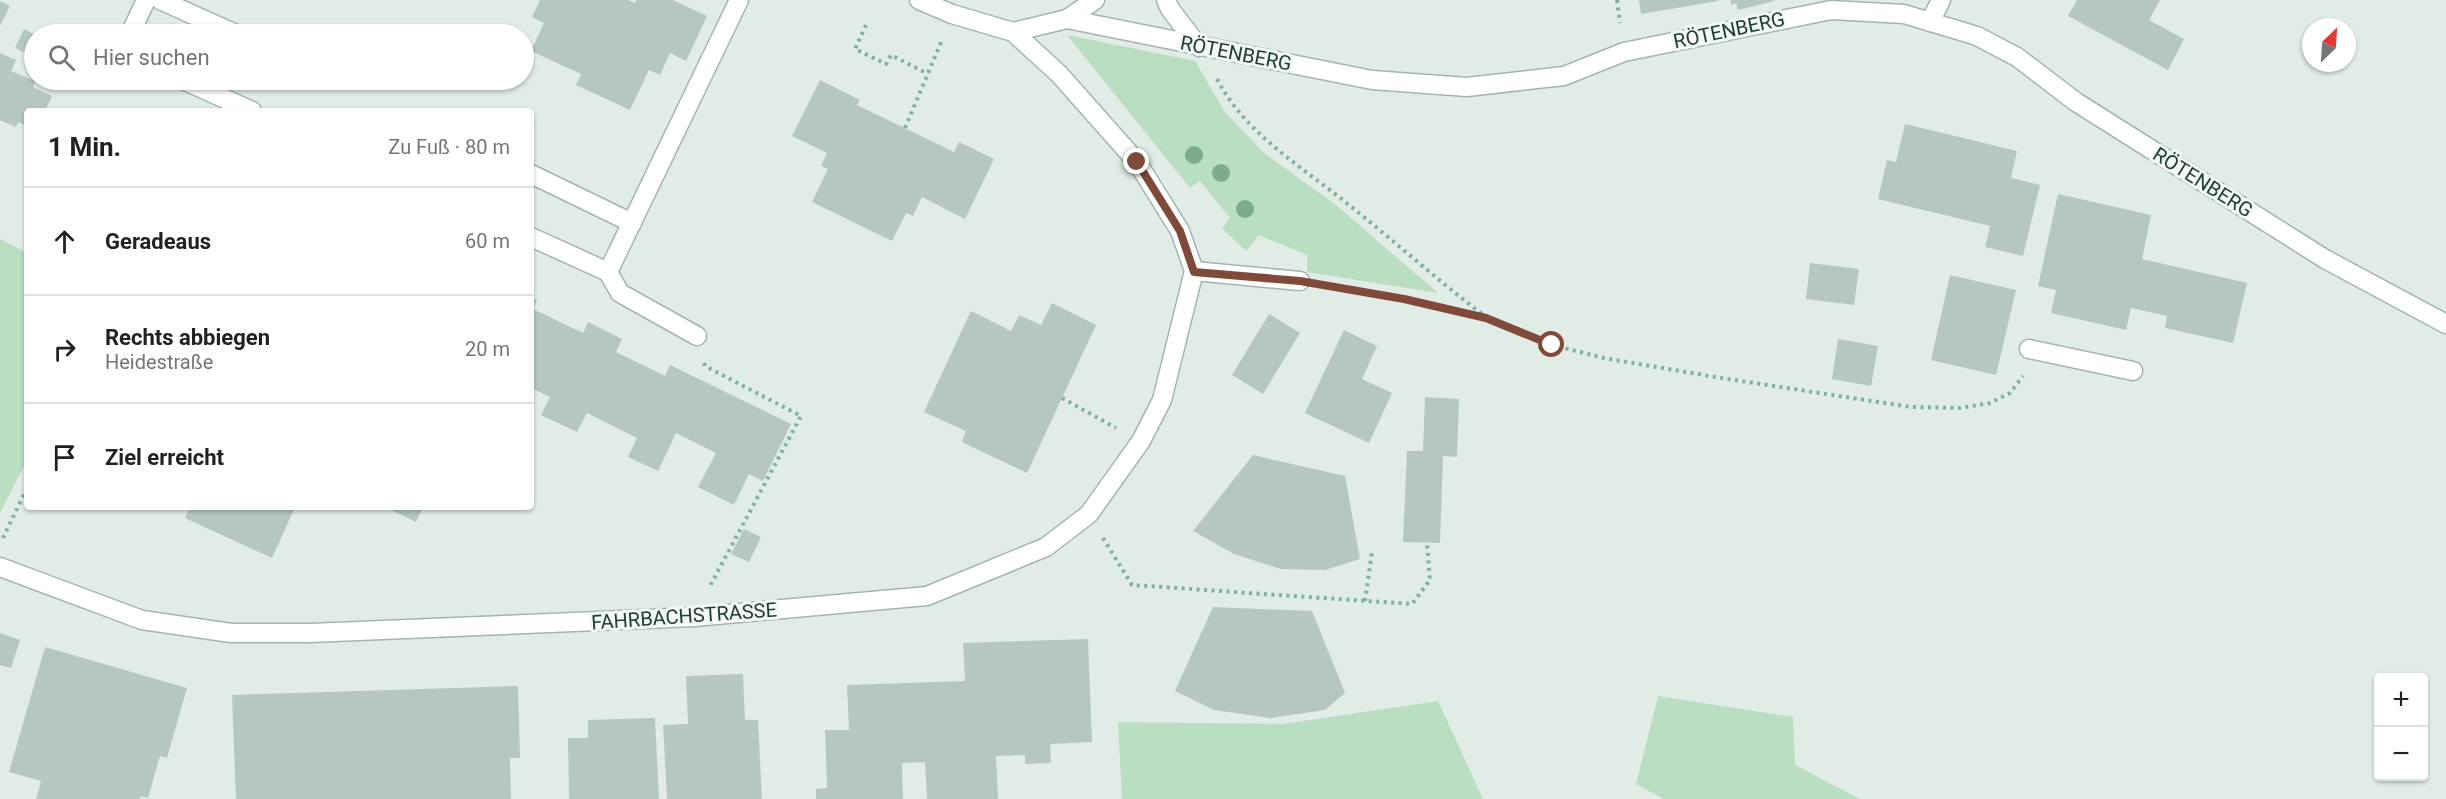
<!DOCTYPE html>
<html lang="de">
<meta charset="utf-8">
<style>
:root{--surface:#fff;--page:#f6f6f6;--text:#202124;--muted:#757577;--line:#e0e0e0}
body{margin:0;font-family:Roboto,sans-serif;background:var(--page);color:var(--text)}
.controls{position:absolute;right:18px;bottom:18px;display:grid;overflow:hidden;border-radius:6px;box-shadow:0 2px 4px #0004}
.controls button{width:54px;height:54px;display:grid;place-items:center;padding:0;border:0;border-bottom:2px solid var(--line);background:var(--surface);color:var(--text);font:30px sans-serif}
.compass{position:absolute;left:2302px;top:18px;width:54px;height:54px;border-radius:50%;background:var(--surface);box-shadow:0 2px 4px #0004;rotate:25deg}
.stop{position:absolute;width:18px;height:18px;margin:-14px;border:4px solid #804a3a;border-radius:50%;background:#fff}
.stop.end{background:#804a3a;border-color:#fff;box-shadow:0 2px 6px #0008}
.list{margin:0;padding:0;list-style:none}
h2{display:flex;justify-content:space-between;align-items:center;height:78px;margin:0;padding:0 24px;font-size:26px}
h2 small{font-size:20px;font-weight:400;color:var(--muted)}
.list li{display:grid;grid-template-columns:39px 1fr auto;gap:18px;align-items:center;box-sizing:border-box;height:108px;padding:0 24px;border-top:2px solid var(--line)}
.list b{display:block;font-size:22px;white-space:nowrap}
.list p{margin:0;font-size:20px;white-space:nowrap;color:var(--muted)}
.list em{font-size:20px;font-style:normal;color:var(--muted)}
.icon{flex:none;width:33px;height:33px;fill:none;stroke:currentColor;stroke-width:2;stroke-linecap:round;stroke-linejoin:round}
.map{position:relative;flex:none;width:2446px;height:799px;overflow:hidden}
.search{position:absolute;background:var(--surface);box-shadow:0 2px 4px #0004;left:24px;top:24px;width:510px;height:66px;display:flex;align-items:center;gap:15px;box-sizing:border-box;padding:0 21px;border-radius:33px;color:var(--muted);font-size:22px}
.panel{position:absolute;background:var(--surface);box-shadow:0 2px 4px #0004;left:24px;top:108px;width:510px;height:402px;border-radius:6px}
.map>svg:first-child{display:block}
</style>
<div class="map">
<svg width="2446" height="799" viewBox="0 0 2446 799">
<rect width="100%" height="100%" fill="#e1ece7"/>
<g fill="#b9dec2">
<path d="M1067,35L1195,61L1225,112L1264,153L1336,205L1438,293L1307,272V255L1259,235L1246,251L1222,228L1230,218L1200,181L1190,188Z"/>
<path d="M0,239L27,253V460L0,513Z"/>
<path d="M1658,696L1793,717L1795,765L1860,799H1664L1636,784Z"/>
<path d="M1438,701L1483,799H1122L1118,722L1283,724Z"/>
</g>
<g fill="#b6c7c0">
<path d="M540,0H628L635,3L637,0H673L707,16L686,61L670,53L660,75L649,70L630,110L576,85L581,74L531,51L544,23L532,17Z"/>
<path d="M1639,0H1718V1L1641,14Z"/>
<path d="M1731,0H1774V1L1738,10L1736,3L1731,5Z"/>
<path d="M2077,0H2160L2149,20L2184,39L2168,70L2068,16Z"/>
<path d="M0,1L10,6L0,26Z"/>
<path d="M24,29L34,34V57L15,48Z"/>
<path d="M0,53L16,60L11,71L35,81L33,87L52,96L45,111H27V126L18,122L16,127L0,120Z"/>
<path d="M820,80L860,100L857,105L954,152L959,142L994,159L965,219L922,197L913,216L906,213L892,241L812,202L828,169L821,166L827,153L792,136Z"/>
<path d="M1905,124L2017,151L2011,178L2040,185L2023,256L1985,247L1990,226L1878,199L1887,160L1896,162Z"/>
<path d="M2058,194L2151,215L2142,259L2247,283L2233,343L2165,328L2167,316L2131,308L2126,330L2051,313L2056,290L2038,286Z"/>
<path d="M1810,263L1859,269L1854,305L1806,299Z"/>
<path d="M1950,275L2016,290L1996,375L1931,360Z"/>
<path d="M531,297L537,300L533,309L583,333L588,322L622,339L616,352L665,376L670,365L791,424L763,481L749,474L734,505L698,487L716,453L676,433L658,471L628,457L637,438L587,413L577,432L541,415L550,397L531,388Z"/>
<path d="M1052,303L1096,325L1027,473L962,442L966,431L924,412L971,311L1011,331L1019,315L1041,325Z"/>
<path d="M1269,314L1300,333L1263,394L1232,375Z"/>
<path d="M1344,330L1377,346L1362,379L1392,393L1369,443L1305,413Z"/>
<path d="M1838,339L1878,346L1871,386L1832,379Z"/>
<path d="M1425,397L1459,399L1457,457L1443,456L1440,543L1403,542L1407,451H1423Z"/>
<path d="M1253,455L1345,476L1360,559L1325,570L1281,569L1234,554L1193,531Z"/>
<path d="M190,507H295L272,558L185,518Z"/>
<path d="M385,507H423L416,522Z"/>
<path d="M744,529L761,537L749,562L731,554Z"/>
<path d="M1213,607L1312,611L1345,693L1325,710L1270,718L1214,710L1175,691Z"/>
<path d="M0,633L20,640L11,668L0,665Z"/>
<path d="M1088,639L1092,742L1050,744L1051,763L1025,764V755L996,756L998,799H927L925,762L902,763L903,799H816V789L827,788L825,730H849L847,685L965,681L963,643Z"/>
<path d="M45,647L187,688L167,758L160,756L148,798L141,796L140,799H36L41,781L9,772Z"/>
<path d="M743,674L745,720H758L762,799H667L663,725L688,724L686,676Z"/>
<path d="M518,686L520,758H510L511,799H236L232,695Z"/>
<path d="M655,718L659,799H569L568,738H588V720Z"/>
</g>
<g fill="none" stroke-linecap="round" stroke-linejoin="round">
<g stroke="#a4b4ae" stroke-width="21">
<g id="minor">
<path d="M160,0L236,34"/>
<path d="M919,0L952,14L1013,32L1059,74L1137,162L1180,231L1194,271"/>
<path d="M1166,0L1170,9L1199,47"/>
<path d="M1067,19L1095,0"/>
<path d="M1930,22L1941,0"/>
<path d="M1013,32L1067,19L1372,80L1467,87L1564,76L1624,52L1831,10L1904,14L1977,36L2017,57L2076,102L2325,259L2446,324"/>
<path d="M130,34L146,0"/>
<path d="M183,80L252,111"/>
<path d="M531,174L632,223"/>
<path d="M531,237L608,272L620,293L697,336"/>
<path d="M1194,271L1300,281"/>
<path d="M608,272L739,0"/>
<path d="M2029,349L2133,371"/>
<path d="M0,567L142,620L231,633H310L694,617L927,596L1046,547L1089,514L1141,441L1162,400L1194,271"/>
</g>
</g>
<g stroke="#80b0a1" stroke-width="4" stroke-dasharray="3 4.5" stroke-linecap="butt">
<path d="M1617,0L1620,23"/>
<path d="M866,25L855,49L886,64L891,55L928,74"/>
<path d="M1217,79C1245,133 1298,164 1344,201C1392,239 1437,280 1486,317"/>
<path d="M905,128L942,40"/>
<path d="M1327,286L1404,299L1486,318L1552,345L1604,358L1715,377L1911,407L1960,408L1990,403L2010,393L2023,376"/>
<path d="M704,363L705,366L801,416L710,586"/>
<path d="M1062,398L1116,428"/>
<path d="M3,538L27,488"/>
<path d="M1103,538L1132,585L1412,604L1430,580L1427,543"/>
<path d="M1365,601L1372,552"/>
</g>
<use href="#minor" stroke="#fff" stroke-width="18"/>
</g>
<g fill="#7cab8e">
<circle cx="1194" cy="155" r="9"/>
<circle cx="1221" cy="173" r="9"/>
<circle cx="1245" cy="209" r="9"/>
</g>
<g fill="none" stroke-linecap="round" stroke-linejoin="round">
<path stroke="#804a3a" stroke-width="8" d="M1137,162L1180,231L1194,272L1300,281L1404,299L1486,318L1552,345"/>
</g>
<g text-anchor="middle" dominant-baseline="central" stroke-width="6" stroke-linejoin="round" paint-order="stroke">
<g font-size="20" fill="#213d35" stroke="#f1f8f5">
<text transform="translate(1729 30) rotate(-12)">RÖTENBERG</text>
<text transform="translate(1236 53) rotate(11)">RÖTENBERG</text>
<text transform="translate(2203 182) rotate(32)">RÖTENBERG</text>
<text transform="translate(684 616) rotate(-4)">FAHRBACHSTRASSE</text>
</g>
</g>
</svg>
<div class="controls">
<button>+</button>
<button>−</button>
</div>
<svg class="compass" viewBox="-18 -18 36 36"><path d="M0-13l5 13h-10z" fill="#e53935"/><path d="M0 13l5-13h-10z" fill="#757577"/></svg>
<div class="stop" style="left:1552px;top:345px"></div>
<div class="stop end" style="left:1137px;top:162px"></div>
<div class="search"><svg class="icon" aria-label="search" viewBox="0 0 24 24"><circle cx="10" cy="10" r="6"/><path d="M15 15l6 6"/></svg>Hier suchen</div>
<section class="panel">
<h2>1 Min.<small>Zu Fuß · 80 m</small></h2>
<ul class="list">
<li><svg class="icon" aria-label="ahead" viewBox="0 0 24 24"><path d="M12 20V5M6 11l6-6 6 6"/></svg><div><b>Geradeaus</b></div><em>60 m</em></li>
<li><svg class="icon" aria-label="right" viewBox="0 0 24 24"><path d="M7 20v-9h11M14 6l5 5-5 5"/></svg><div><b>Rechts abbiegen</b><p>Heidestraße</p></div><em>20 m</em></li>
<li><svg class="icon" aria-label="arrive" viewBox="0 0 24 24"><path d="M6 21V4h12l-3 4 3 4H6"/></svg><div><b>Ziel erreicht</b></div></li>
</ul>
</section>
</div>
